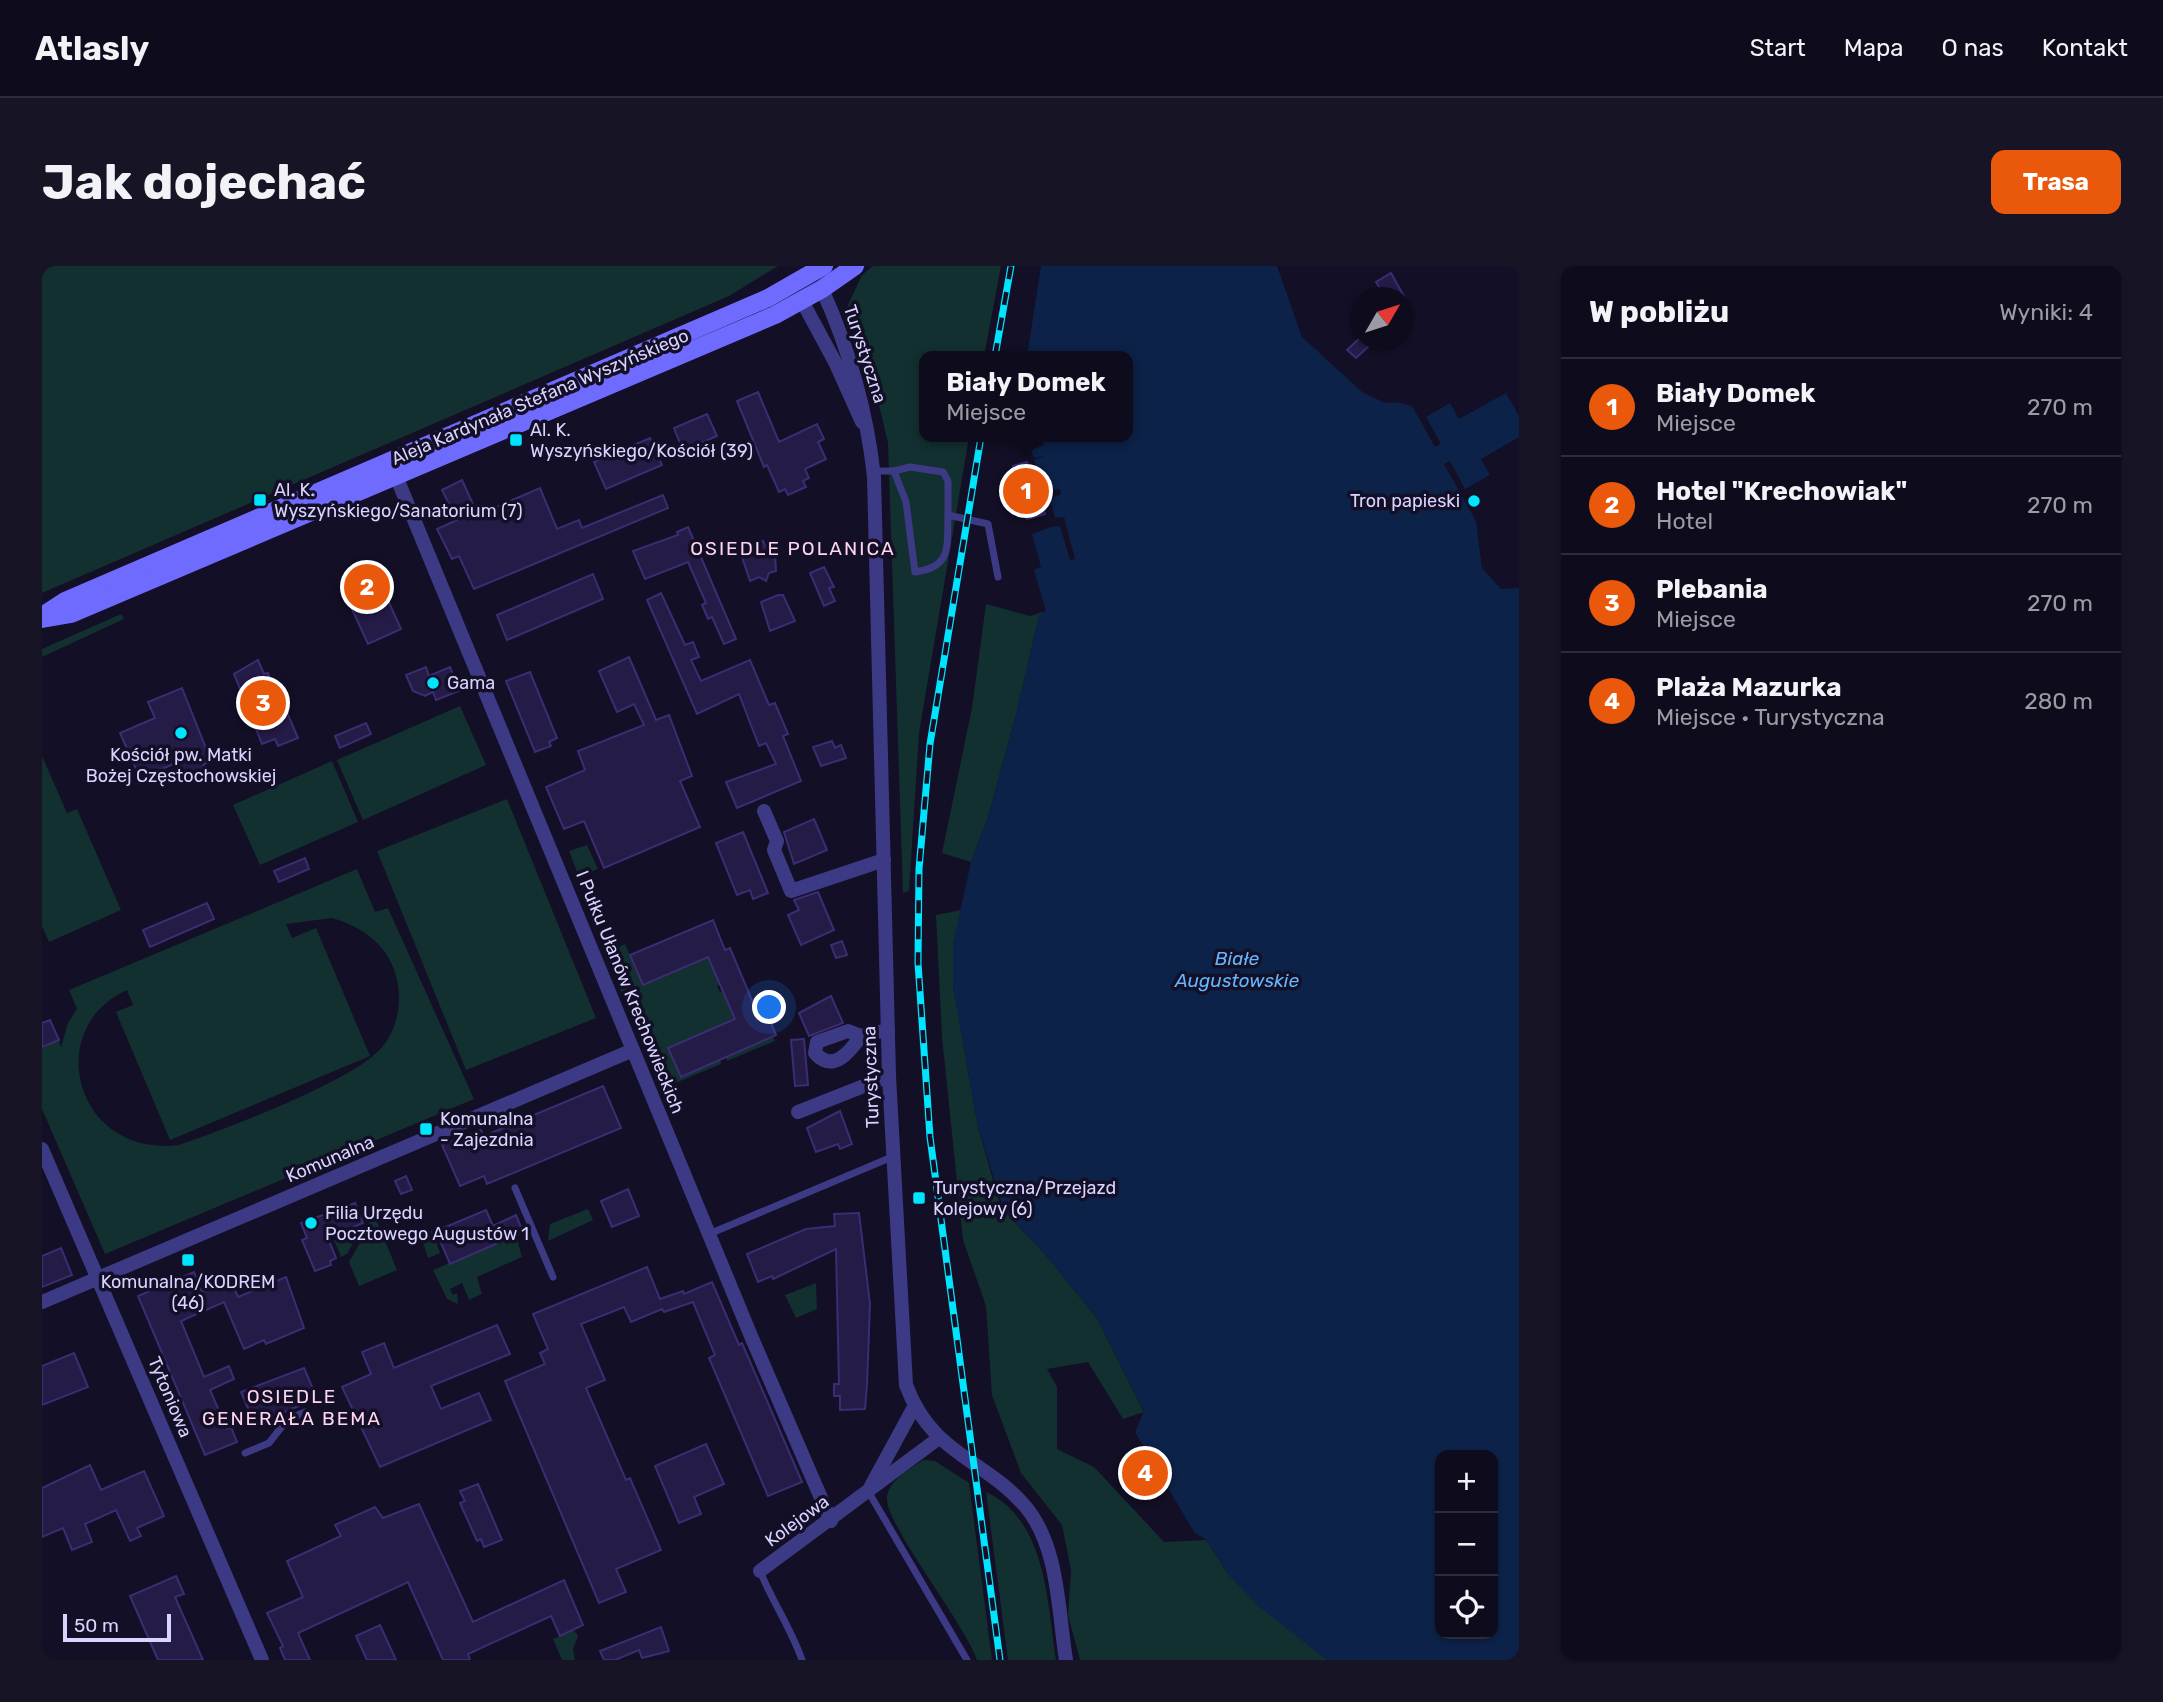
<!DOCTYPE html>
<html lang="pl">
<meta charset="utf-8">
<style>
:root{--surface:#0e0b1c;--page:#171425;--text:#f1f3f6;--muted:#9b9ba3;--line:#2e2b3b;--accent:#ea580c}
body{margin:0;font-family:Rubik,sans-serif;background:var(--page);color:var(--text)}
.controls{position:absolute;right:21px;bottom:21px;display:grid;overflow:hidden;border-radius:14px;box-shadow:0 2px 5px #0004}
.controls button{width:63px;height:63px;display:grid;place-items:center;padding:0;border:0;border-bottom:2px solid var(--line);background:var(--surface);color:var(--text);font:35px sans-serif}
.compass{position:absolute;left:1309px;top:21px;width:63px;height:63px;border-radius:50%;background:var(--surface);box-shadow:0 2px 5px #0004;rotate:51deg}
.scale{position:absolute;left:21px;bottom:18px;width:108px;box-sizing:border-box;padding-left:7px;border:4px solid #d9d4ff;border-top:0;font-size:19px;line-height:24px;white-space:nowrap;color:#d9d4ff;-webkit-text-stroke:5px #130f26;paint-order:stroke}
.you{position:absolute;left:728px;top:742px;width:24px;height:24px;margin:-18px;border:5px solid #fff;border-radius:50%;background:#1a73e8;box-shadow:0 0 0 10px #1a73e833}
.badge{display:grid;place-items:center;width:46px;height:46px;border-radius:50%;background:var(--accent);color:#fff;font-size:23px;font-weight:700}
.pin{position:absolute;translate:-50% -50%;border:4px solid #fff;box-shadow:0 2px 7px #0006}
.popup{position:absolute;left:877px;top:85px;width:214px;height:91px;box-sizing:border-box;display:grid;place-content:center;border-radius:14px;background:var(--surface);filter:drop-shadow(0 2px 5px #0005);font-size:23px;white-space:nowrap;color:var(--muted)}
.popup b{font-size:26px;color:var(--text)}
.popup::after{content:'';position:absolute;left:50%;top:100%;margin-left:-14px;border:14px solid transparent;border-top-color:var(--surface)}
.list{margin:0;padding:0;list-style:none}
h2{display:flex;justify-content:space-between;align-items:center;height:91px;margin:0;padding:0 28px;font-size:30px}
h2 small{font-size:23px;font-weight:400;color:var(--muted)}
.list li{display:grid;grid-template-columns:46px 1fr auto;gap:21px;align-items:center;box-sizing:border-box;height:98px;padding:0 28px;border-top:2px solid var(--line)}
.list b{display:block;font-size:26px;white-space:nowrap}
.list p{margin:0;font-size:23px;white-space:nowrap;color:var(--muted)}
.list em{font-size:23px;font-style:normal;color:var(--muted)}
.icon{flex:none;width:38px;height:38px;fill:none;stroke:currentColor;stroke-width:2;stroke-linecap:round;stroke-linejoin:round}
.map{position:relative;flex:none;width:1477px;height:1394px;overflow:hidden;border-radius:14px}
header{display:flex;align-items:center;gap:42px;box-sizing:border-box;height:98px;padding:0 35px;background:var(--surface);border-bottom:2px solid var(--line)}
header strong{font-size:33px}
nav{display:flex;gap:38px;margin-inline-start:auto;font-size:24px}
.intro{display:flex;align-items:center;justify-content:space-between;box-sizing:border-box;height:168px;padding:0 42px}
h1{margin:0;font-size:49px}
.button{padding:18px 32px;border-radius:14px;background:var(--accent);color:#fff;font-size:24px;font-weight:700}
main{display:flex;gap:42px;padding:0 42px}
aside{flex:1;background:var(--surface);border-radius:14px;box-shadow:0 2px 5px #0004}
.map>svg:first-child{display:block}
</style>
<header>
<strong>Atlasly</strong>
<nav><a>Start</a><a>Mapa</a><a>O nas</a><a>Kontakt</a></nav>
</header>
<div class="intro"><h1>Jak dojechać</h1><a class="button">Trasa</a></div>
<main>
<div class="map">
<svg width="1477" height="1394" viewBox="0 0 1477 1394">
<rect width="100%" height="100%" fill="#130f26"/>
<g fill="#12302f" fill-rule="evenodd">
<path d="M0,0H736L687,30L0,327Z"/>
<path d="M831,0H959L942,90H883V171H927L877,467L867,625L861,627L846,177L833,122L805,41L820,9Z"/>
<path d="M944,338L988,350L1004,345L997,350L975,445L946,551L929,596L900,587L930,442Z"/>
<path d="M79,348L82,353L0,391V383Z"/>
<path d="M418,440L444,499L321,554L295,494Z"/>
<path d="M0,490L25,547L35,543L79,644L7,676L0,660Z"/>
<path d="M290,495L316,556L218,599L191,539Z"/>
<path d="M465,533L554,752L424,804L335,585Z"/>
<path d="M545,579L556,603L537,611L527,585Z"/>
<path d="M315,603L333,646L346,642L432,833L63,988L0,843V781L17,774L19,781L26,757L35,743L27,724ZM290,652C321,661 348,680 355,714C360,736 355,763 341,780C315,814 181,864 137,879C33,892 0,762 85,724L91,739L74,746L128,874L328,790L274,662L250,672L244,658Z"/>
<path d="M919,644L911,678V720L936,861L959,942L1002,987L1056,1054L1102,1146L1081,1153L1046,1096L1005,1103L1015,1121V1183L1052,1201L1122,1276L1164,1274L1186,1308L1285,1394H1038L1026,1349L1029,1304L1020,1259L979,1207L950,1129L944,1040L921,974L900,771L894,649Z"/>
<path d="M583,678L601,719L666,691L678,718L675,720L678,726L681,725L693,753L626,782L639,811L678,794L679,798L619,823L565,691L568,685Z"/>
<path d="M731,771L733,775L685,795L684,791Z"/>
<path d="M546,943L551,954L506,975L508,958Z"/>
<path d="M331,946L355,1004L317,1020L307,996L323,968Z"/>
<path d="M319,962L305,988L299,991L292,974Z"/>
<path d="M390,964L398,987L386,992L380,973Z"/>
<path d="M475,973L480,991L435,1011L440,1028L427,1034L420,1017L408,1023L411,1029L415,1027L416,1038L405,1033L391,1004L461,974L464,978Z"/>
<path d="M774,1017L775,1043L754,1052L743,1029Z"/>
<path d="M881,1194L893,1195L927,1217L950,1394H935C922,1356 842,1257 845,1231C847,1214 868,1203 881,1194Z"/>
<path d="M944,1226C1005,1254 1005,1337 1014,1394H966Z"/>
<path d="M532,1364L536,1370L531,1383L533,1394H520L511,1373Z"/>
</g>
<path fill="#0c2248" fill-rule="evenodd" d="M999,0H1235L1260,71L1320,126L1343,137L1354,136L1370,140L1393,181L1399,178L1384,151L1408,137L1417,153L1464,127L1477,150V171L1439,193L1448,209L1423,223L1408,195L1402,198L1434,255L1440,302L1459,323L1477,322V1394H1285L1216,1340L1186,1308L1164,1274L1152,1266L1093,1166L1102,1145L1056,1054L1002,987L962,945L936,861L911,720V678L929,596L946,551L975,445L997,350L1004,345L992,304L999,301L990,268L1009,261L986,178L970,176L971,171H1086V90H985ZM1398,1189H1451V1368H1398Z"/>
<path fill="#130f26" d="M1000,174L1002,179L989,184L992,192L1002,190L992,194L995,202L1005,201L995,203L998,213L1007,211L998,214L1001,225L1018,223L1019,228L1008,233L1013,252L1022,251L1033,293L1028,294L1018,260L1009,261L1001,232H997L982,178Z"/>
<g fill="#241b47" stroke="#3b2d73" stroke-width="2">
<path d="M1349,7L1363,32H1344L1334,16Z"/>
<path d="M1320,70V74L1329,78L1314,92L1305,84Z"/>
<path d="M716,126L737,176L775,158L782,173L776,176L784,193L763,203L767,212L761,215L764,221L746,229L743,223L737,226L725,199L722,201L695,135Z"/>
<path d="M665,148L675,170L641,185L632,162Z"/>
<path d="M608,172L620,199L564,223L552,196Z"/>
<path d="M985,196L995,233L998,232L1003,248L985,253L971,200Z"/>
<path d="M420,214L436,249L498,222L515,263L537,254L540,262L621,229L626,242L432,323L417,290L410,293L395,263L415,254L400,224Z"/>
<path d="M646,261L694,373L682,378L670,351L666,353L660,339L664,337L646,296L603,313L591,285L636,269L635,266Z"/>
<path d="M721,275L725,284L733,288L734,305L727,307L724,315L717,311L708,315L699,288Z"/>
<path d="M782,301L792,321L787,322L793,335L782,340L768,307Z"/>
<path d="M334,308L359,363L326,378L309,341L316,338L308,320Z"/>
<path d="M551,308L561,333L465,374L455,349Z"/>
<path d="M619,327L643,379L651,376L657,391L649,394L659,415L708,394L727,439L733,437L746,468L741,470L759,515L695,542L684,516L734,498L724,477L717,480L697,428L655,448L605,334Z"/>
<path d="M736,329H741L753,355L728,365L719,336Z"/>
<path d="M587,391L614,454L627,449L650,510L638,515L658,561L562,602L542,555L522,563L504,521L543,504L536,485L602,459L592,438L575,446L557,405Z"/>
<path d="M216,394L222,408L226,407L238,438L241,437L256,472L236,480L233,473L220,478L192,408Z"/>
<path d="M384,401L387,410L408,401L417,425L394,434L391,426L383,430L371,425L364,409Z"/>
<path d="M488,406L515,472L507,476L509,480L493,486L464,415Z"/>
<path d="M140,422L169,495L162,498L159,508L155,510L146,505L139,508L134,497L98,512L78,467L113,452L106,436Z"/>
<path d="M324,457L329,468L298,482L293,470Z"/>
<path d="M790,475L793,482L799,479L804,492L779,500L771,481Z"/>
<path d="M772,553L785,584L752,598L742,566Z"/>
<path d="M701,566L726,627L711,633L708,624L695,629L674,577Z"/>
<path d="M263,592L267,603L237,616L232,605Z"/>
<path d="M776,626L792,664L759,679L746,649L757,644L752,634Z"/>
<path d="M165,637L172,653L108,681L101,664Z"/>
<path d="M671,654L683,684L688,682L714,744L722,740L734,769L639,811L626,782L693,753L666,691L601,719L588,689Z"/>
<path d="M800,675L805,689L794,692L789,679Z"/>
<path d="M789,730L801,757L767,770L757,747Z"/>
<path d="M8,754L17,774L0,781V757Z"/>
<path d="M762,773L766,819L753,820L749,774Z"/>
<path d="M561,820L579,862L445,918L442,910L418,920L400,879L439,864L442,870Z"/>
<path d="M798,845L810,878L798,883L796,878L774,886L765,862Z"/>
<path d="M364,910L370,924L359,928L353,915Z"/>
<path d="M586,923L597,950L570,961L559,935Z"/>
<path d="M313,937L321,957L286,972L294,992L288,995L289,999L273,1005L260,974L265,972L259,957Z"/>
<path d="M444,944L451,960L474,949L481,966L408,998L394,965Z"/>
<path d="M817,947L828,1038L825,1118L823,1143L798,1144V1130H792V1118H797L794,983L731,1013L730,1010L716,1016L705,988L764,963L793,960L792,948Z"/>
<path d="M19,982L30,1009L0,1021V990Z"/>
<path d="M605,1001L618,1033L641,1025L642,1028L670,1016L697,1079L700,1077L760,1216L726,1230L667,1092L673,1089L651,1036L622,1046L620,1043L589,1056L582,1041L539,1058L563,1114L544,1122L584,1214L588,1212L619,1284L574,1303L584,1326L557,1337L463,1115L503,1098L498,1087L506,1083L491,1048Z"/>
<path d="M152,1006L160,1026L189,1014L196,1031L244,1011L262,1062L224,1078L222,1074L202,1083L182,1036L139,1055L162,1111L187,1100L192,1113L168,1124L185,1163L189,1161L195,1176L163,1189L96,1030Z"/>
<path d="M455,1059L468,1088L389,1120L399,1143L437,1127L449,1154L338,1201L300,1121L329,1108L320,1086L342,1077L352,1102Z"/>
<path d="M32,1087L46,1121L0,1139V1100Z"/>
<path d="M262,1102L271,1123L265,1125L267,1129L256,1133L259,1139L213,1159L199,1126Z"/>
<path d="M664,1178L682,1218L652,1231L659,1248L637,1257L613,1200Z"/>
<path d="M48,1199L59,1224L102,1205L122,1250L95,1262L99,1270L88,1275L74,1244L43,1258L50,1276L30,1284L21,1262L0,1271V1222Z"/>
<path d="M436,1218L460,1274L442,1281L439,1273L435,1275L418,1237L423,1235L418,1225Z"/>
<path d="M377,1238L431,1356L522,1314L541,1359L518,1370L509,1350L426,1388L428,1394H401L366,1316L256,1367L268,1394H243L238,1382L241,1380L225,1347L261,1331L245,1295L299,1270L293,1259L333,1241L341,1252Z"/>
<path d="M134,1310L142,1328L133,1331L161,1394H116L88,1330Z"/>
<path d="M338,1359L354,1394H325L314,1370Z"/>
<path d="M619,1361L627,1385L600,1392L597,1384L573,1394H562L558,1385Z"/>
</g>
<g fill="none" stroke-linecap="round" stroke-linejoin="round">
<g stroke="#3d3a85" stroke-width="7">
<path d="M832,205H852L864,236L873,306C910,301 905,281 906,249L946,258L956,311"/>
<path d="M852,205L868,201L901,206L906,215V249"/>
<path d="M473,922L511,1011"/>
<path d="M667,968L850,891"/>
<path d="M203,1187L227,1177L245,1154L263,1146"/>
<path d="M826,1225L925,1394"/>
<path d="M718,1305C731,1337 749,1362 760,1394"/>
</g>
<g stroke="#3d3a85" stroke-width="14">
<path d="M780,23C807,83 825,145 832,211L847,810L864,1119C890,1189 941,1192 983,1240C1017,1280 1016,1345 1024,1394"/>
<path d="M760,35L793,96L820,156"/>
<path d="M354,210L709,1070L789,1255"/>
<path d="M722,545L735,575L732,584L749,625L842,594"/>
<path d="M819,770C807,787 791,807 773,787L775,776L806,765L819,770L846,764"/>
<path d="M756,846L847,810"/>
<path d="M0,883L220,1394"/>
<path d="M0,1036L591,784"/>
<path d="M829,1220L872,1141"/>
<path d="M718,1305L897,1172"/>
</g>
<g stroke="#6f6bff" stroke-width="18">
<path d="M3,348L23,335L726,32L782,0"/>
<path d="M0,353L29,348L733,49L780,23L813,0"/>
</g>
<g stroke="#00e5ff" stroke-width="7">
<g id="rail">
<path d="M953,90L969,0"/>
<path d="M939,171L888,478L877,603L876,697L888,871L958,1394"/>
</g>
</g>
<use href="#rail" stroke="#130f26" stroke-width="4.5" stroke-dasharray="13" stroke-linecap="butt"/>
</g>
<g fill="#00e5ff" stroke="#130f26" stroke-width="2.5">
<rect x="467" y="167" width="14" height="14" rx="3.5"/>
<rect x="211" y="227" width="14" height="14" rx="3.5"/>
<circle cx="1432" cy="235" r="7"/>
<circle cx="391" cy="417" r="7"/>
<circle cx="139" cy="467" r="7"/>
<rect x="377" y="856" width="14" height="14" rx="3.5"/>
<rect x="870" y="925" width="14" height="14" rx="3.5"/>
<circle cx="269" cy="957" r="7"/>
<rect x="139" y="987" width="14" height="14" rx="3.5"/>
</g>
<g text-anchor="middle" dominant-baseline="central" stroke-width="7" stroke-linejoin="round" paint-order="stroke">
<g font-size="18" fill="#d9d4ff" stroke="#130f26">
<text transform="translate(823 88) rotate(72)">Turystyczna</text>
<text transform="translate(498 131) rotate(-23)">Aleja Kardynała Stefana Wyszyńskiego</text>
<text transform="translate(588 726) rotate(68)">I Pułku Ułanów Krechowieckich</text>
<text transform="translate(829 811) rotate(-92)">Turystyczna</text>
<text transform="translate(288 893) rotate(-23)">Komunalna</text>
<text transform="translate(128 1131) rotate(67)">Tytoniowa</text>
<text transform="translate(755 1255) rotate(-36)">Kolejowa</text>
</g>
<g font-size="18" fill="#d9d4ff" stroke="#130f26" text-anchor="start">
<text x="488" y="164">Al. K.<tspan x="488" dy="21">Wyszyńskiego/Kościół (39)</tspan></text>
<text x="232" y="224">Al. K.<tspan x="232" dy="21">Wyszyńskiego/Sanatorium (7)</tspan></text>
<text x="1418" y="235" text-anchor="end">Tron papieski</text>
<text x="405" y="417">Gama</text>
<text x="139" y="489" text-anchor="middle">Kościół pw. Matki<tspan x="139" dy="21">Bożej Częstochowskiej</tspan></text>
<text x="398" y="853">Komunalna<tspan x="398" dy="21">- Zajezdnia</tspan></text>
<text x="891" y="922">Turystyczna/Przejazd<tspan x="891" dy="21">Kolejowy (6)</tspan></text>
<text x="283" y="947">Filia Urzędu<tspan x="283" dy="21">Pocztowego Augustów 1</tspan></text>
<text x="146" y="1016" text-anchor="middle">Komunalna/KODREM<tspan x="146" dy="21">(46)</tspan></text>
</g>
<g font-size="19" letter-spacing="2" fill="#ffd6f0" stroke="#130f26">
<text x="751" y="282">OSIEDLE POLANICA</text>
<text x="250" y="1130">OSIEDLE<tspan x="250" dy="22">GENERAŁA BEMA</tspan></text>
</g>
<g font-size="19" font-style="italic" fill="#62b6ff" stroke="#130f26">
<text x="1195" y="692">Białe<tspan x="1195" dy="22">Augustowskie</tspan></text>
</g>
</g>
</svg>
<div class="controls">
<button>+</button>
<button>−</button>
<button><svg class="icon" aria-label="locate" viewBox="0 0 24 24"><circle cx="12" cy="12" r="6"/><path d="M12 2v4M12 18v4M2 12h4M18 12h4"/></svg></button>
</div>
<svg class="compass" viewBox="-18 -18 36 36"><path d="M0-13l5 13h-10z" fill="#e53935"/><path d="M0 13l5-13h-10z" fill="#9b9ba3"/></svg>
<div class="scale">50 m</div>
<div class="you"></div>
<div class="pin badge" style="left:984px;top:225px">1</div>
<div class="popup"><b>Biały Domek</b>Miejsce</div>
<div class="pin badge" style="left:325px;top:321px">2</div>
<div class="pin badge" style="left:221px;top:437px">3</div>
<div class="pin badge" style="left:1103px;top:1207px">4</div>
</div>
<aside>
<h2>W pobliżu<small>Wyniki: 4</small></h2>
<ul class="list">
<li><span class="badge">1</span><div><b>Biały Domek</b><p>Miejsce</p></div><em>270 m</em></li>
<li><span class="badge">2</span><div><b>Hotel &quot;Krechowiak&quot;</b><p>Hotel</p></div><em>270 m</em></li>
<li><span class="badge">3</span><div><b>Plebania</b><p>Miejsce</p></div><em>270 m</em></li>
<li><span class="badge">4</span><div><b>Plaża Mazurka</b><p>Miejsce · Turystyczna</p></div><em>280 m</em></li>
</ul>
</aside>
</main>
